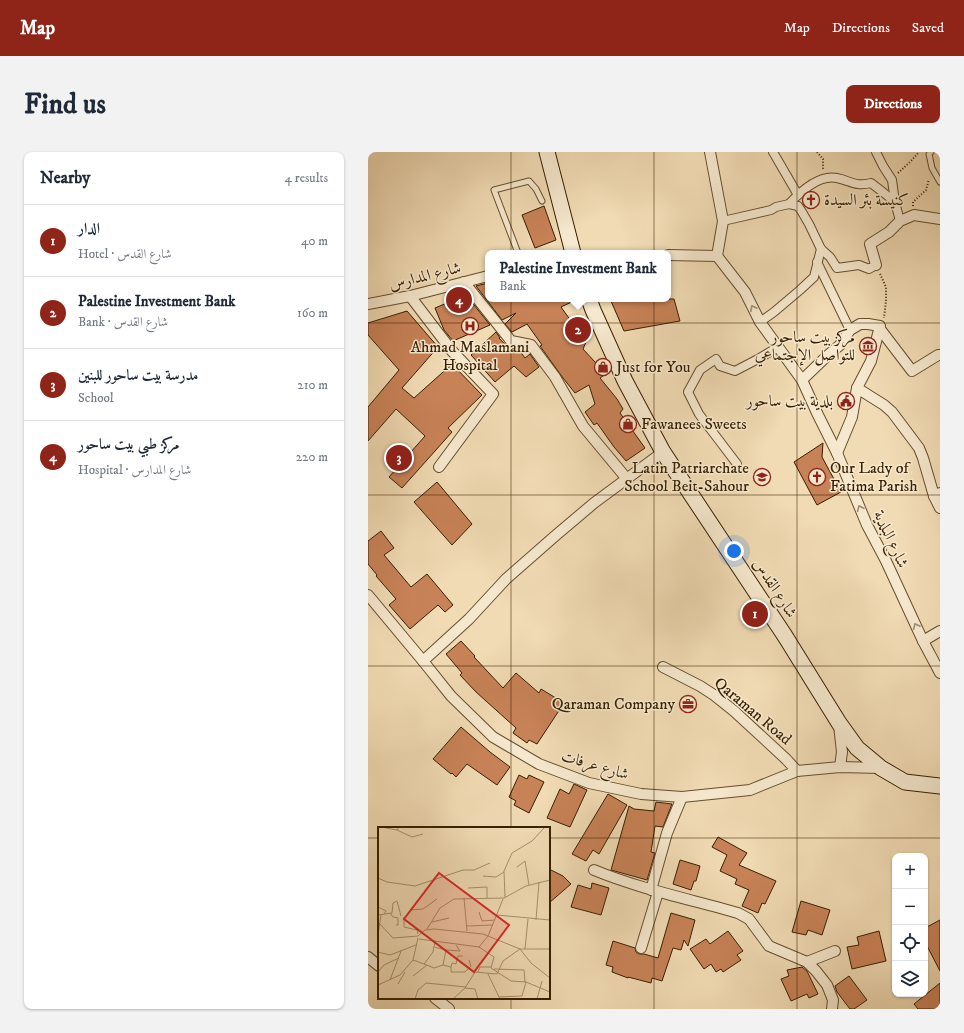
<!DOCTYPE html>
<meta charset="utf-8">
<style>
:root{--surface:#fff;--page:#f2f2f3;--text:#1f2937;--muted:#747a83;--line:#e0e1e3;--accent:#8f2418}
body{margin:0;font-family:"IM FELL DW Pica",Amiri,serif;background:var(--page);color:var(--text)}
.controls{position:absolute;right:12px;bottom:12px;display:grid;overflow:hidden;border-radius:8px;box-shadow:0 1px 3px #0004}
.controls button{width:36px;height:36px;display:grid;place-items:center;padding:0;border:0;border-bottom:1px solid var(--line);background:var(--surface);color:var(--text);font:20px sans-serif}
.you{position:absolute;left:366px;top:399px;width:14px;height:14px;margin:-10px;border:3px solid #fff;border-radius:50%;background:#1a73e8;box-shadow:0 0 0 6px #1a73e833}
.badge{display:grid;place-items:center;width:26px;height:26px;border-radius:50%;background:var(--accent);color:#fff;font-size:13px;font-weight:700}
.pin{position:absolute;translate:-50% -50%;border:2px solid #fff;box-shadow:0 1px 4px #0006}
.popup{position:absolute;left:117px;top:98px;width:186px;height:52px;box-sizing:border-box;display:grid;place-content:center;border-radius:8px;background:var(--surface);filter:drop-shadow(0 1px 3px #0005);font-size:13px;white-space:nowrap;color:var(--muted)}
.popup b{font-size:15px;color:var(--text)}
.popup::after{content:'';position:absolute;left:50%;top:100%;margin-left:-8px;border:8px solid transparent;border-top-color:var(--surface)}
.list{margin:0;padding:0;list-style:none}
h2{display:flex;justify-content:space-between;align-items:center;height:52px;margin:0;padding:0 16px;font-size:17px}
h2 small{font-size:13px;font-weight:400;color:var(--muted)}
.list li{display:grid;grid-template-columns:26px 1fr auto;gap:12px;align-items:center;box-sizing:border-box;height:72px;padding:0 16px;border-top:1px solid var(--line)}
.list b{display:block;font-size:15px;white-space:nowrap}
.list p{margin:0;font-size:13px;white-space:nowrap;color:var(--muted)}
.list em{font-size:13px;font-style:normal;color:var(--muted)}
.icon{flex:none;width:22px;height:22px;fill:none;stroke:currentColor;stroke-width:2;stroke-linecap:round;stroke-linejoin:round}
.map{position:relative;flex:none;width:572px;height:857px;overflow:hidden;border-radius:8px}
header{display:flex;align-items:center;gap:24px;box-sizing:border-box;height:56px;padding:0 20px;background:var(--accent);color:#fff}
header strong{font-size:19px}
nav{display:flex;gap:22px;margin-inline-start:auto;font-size:14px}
.intro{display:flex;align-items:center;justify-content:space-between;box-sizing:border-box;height:96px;padding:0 24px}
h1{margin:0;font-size:28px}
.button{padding:10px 18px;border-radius:8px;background:var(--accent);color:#fff;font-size:14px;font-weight:700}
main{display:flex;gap:24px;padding:0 24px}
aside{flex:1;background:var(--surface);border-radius:8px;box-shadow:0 1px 3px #0004}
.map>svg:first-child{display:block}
</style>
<header>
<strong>Map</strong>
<nav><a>Map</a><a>Directions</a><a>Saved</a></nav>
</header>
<div class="intro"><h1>Find us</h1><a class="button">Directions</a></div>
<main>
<aside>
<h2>Nearby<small>4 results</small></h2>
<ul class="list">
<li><span class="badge">1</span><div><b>الدار</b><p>Hotel · شارع القدس</p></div><em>40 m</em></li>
<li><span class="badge">2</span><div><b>Palestine Investment Bank</b><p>Bank · شارع القدس</p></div><em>160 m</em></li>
<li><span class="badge">3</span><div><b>مدرسة بيت ساحور للبنين</b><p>School</p></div><em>210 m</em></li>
<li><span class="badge">4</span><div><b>مركز طبي بيت ساحور</b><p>Hospital · شارع المدارس</p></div><em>220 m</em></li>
</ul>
</aside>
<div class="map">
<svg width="572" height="857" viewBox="0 0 572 857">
<rect width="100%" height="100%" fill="#f1dbb4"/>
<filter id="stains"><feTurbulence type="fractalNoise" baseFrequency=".005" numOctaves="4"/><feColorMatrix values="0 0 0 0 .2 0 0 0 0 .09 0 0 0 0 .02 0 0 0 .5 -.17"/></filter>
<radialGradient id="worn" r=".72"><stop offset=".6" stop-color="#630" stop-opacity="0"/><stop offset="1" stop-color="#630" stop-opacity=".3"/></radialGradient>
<g fill="#c88257" stroke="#361f00">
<path d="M176,54L188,88L167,96L154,63Z"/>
<path d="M120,131V147H210L193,155L218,190L215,197L238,222L232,226L249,247L255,257L252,261L277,296L258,309L246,295L229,271L226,273L217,260L227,252L221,233L207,241L195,226L172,194L174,193L159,172L144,180L137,172L148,161L134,168L108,134Z"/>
<path d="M98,143L122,173L85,189L76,178L67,156Z"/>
<path d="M251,147H306L312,169L256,179L243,149Z"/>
<path d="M39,159L70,195L34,236L46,246L84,212L114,243L80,276L84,280L34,336L21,325L57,284L28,257L0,289V255L31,218L0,183V171Z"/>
<path d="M128,180L132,186H131L145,201L151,198L157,206L162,202L171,215L158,225L146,214L127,230L103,203Z"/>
<path d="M455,291L454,305L473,340L449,353L426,310Z"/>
<path d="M69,330L104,372L84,393L46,350Z"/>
<path d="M13,379L26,396L16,403L43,435L59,422L85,453L77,460L70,453L42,477L21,453L28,447L8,424L9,423L0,412V389Z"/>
<path d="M93,489L107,504L106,505L135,536L148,521L171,541L173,537L196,551L169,592L161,588L159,591L145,581L148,576L108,540L92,523L94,521L78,502Z"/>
<path d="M93,575L122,600L142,615L129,633L99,612L88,625L84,621L83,622L65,607Z"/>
<path d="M151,623L159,627L161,623L176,630L161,661L146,653L148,649L141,645Z"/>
<path d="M206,632L219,638L202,675L179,666L192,637L201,642Z"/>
<path d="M240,642L259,653L231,702L225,698L218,709L204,702Z"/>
<path d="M288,650L304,652L295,675L287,674L283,700L287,701L279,728L243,718L261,654L266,657L286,659Z"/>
<path d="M350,685L379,701L371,713L408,729L397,752L394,751L390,761L374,754L381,738L367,732L369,727L352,719L359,703L344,695Z"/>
<path d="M312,708L332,714L328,729H326L323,738L305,732Z"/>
<path d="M181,717L195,724L203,732L181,751Z"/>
<path d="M224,731L241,736L233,763L203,755L210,733L223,737Z"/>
<path d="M433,749L462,758L454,783L440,778L438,783L424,780Z"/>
<path d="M303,761L327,768L320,794L316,788L313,798L305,796L294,829L284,826L283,831L260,825V826L244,820L245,815L238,813L245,789L267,796L268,800L271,802H276L290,806Z"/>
<path d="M572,768V819L557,790V776Z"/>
<path d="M360,779L375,799L369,803L373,808L355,820L353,817L348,820L343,812L336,817L322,797L338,787L342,792Z"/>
<path d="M511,779L518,809L484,817L479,795L491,793L489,785Z"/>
<path d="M434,815L439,819L450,842L441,846L439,842L423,849L413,827L421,824L419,818Z"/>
<path d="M481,824L499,848L486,857H482L469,840L467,834Z"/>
<path d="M572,831V857H550L546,852Z"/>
</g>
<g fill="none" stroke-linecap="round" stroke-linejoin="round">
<g stroke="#654e2d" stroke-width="7">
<g id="service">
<path d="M563,0L561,2L564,16L572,30"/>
<path d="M150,101L126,38L161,29L168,37L174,49"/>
</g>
</g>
<g stroke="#654e2d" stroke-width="10">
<g id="pedestrian">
<path d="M405,0L430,43"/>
<path d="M508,0L515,14L524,28L527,50L532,69"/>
<path d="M421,52C432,40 451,22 469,26C483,29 487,35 503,31L516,41L527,50"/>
<path d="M355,69L403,58L408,55L421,52L430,54L434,60L441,72L453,97L462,105L469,116L491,113L501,117L508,113"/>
<path d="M449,110L482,178"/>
<path d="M392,170L406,160L432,138L446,125L453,97"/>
<path d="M369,312L331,262L320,240L332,218L348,207L352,214L367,219L390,207L410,195"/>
</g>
</g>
<g stroke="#654e2d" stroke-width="12">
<g id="minor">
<path d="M342,0L355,69L349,104"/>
<path d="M300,103L349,104"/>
<path d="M349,104L377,140L392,170L434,228L449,261L469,301L499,373L518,409L555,489L572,521"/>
<path d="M508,113L502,92L521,80L532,69L546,63L572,67"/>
<path d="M96,130L143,189L163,193L187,225L215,274L259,327"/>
<path d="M42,144L84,199L125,242L71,315"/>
<path d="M0,152L42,144L120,124"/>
<path d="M512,177L544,219L570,203H572"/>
<path d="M434,228L459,204L472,193L482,178L492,172H500L512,174L503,209L489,236"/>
<path d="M469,301L484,265L489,236L516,253L524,260L551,296L555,306L566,344"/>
<path d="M572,341L566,344L572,356"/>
<path d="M0,443L55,509L83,544L125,585L171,612L221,631L273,642L314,645L382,638L429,619L472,615L513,616"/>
<path d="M555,489L572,479"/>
<path d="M55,509L101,467L138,427L187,384L226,351L295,300"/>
<path d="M295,515L332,534L346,543L366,559L418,607L429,619"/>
<path d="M471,573L474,600L472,615"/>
<path d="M226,718C272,737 321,747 370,761L381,767L401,794L439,810L448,819L459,833L465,848L464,857"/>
<path d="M283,738L299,681L314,645"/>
<path d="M273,796L290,740"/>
<path d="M0,805L11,814"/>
<path d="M439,810L467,799"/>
<path d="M67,846L81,857"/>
</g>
</g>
<g stroke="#361f00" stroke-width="17">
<g id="secondary">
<path d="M179,0L205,101"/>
<path d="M221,147L225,158L257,229L295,300L417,484L471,571L489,596L513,616L537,630L572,634"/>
</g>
</g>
<g stroke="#361f00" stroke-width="2" stroke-dasharray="1 2" stroke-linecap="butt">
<path d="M449,0L455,7V17"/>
<path d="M530,21L543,9L551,0"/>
<path d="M545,54V50L558,38L561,27"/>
<path d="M512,122L518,135V149L516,166"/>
</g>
<use href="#service" stroke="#f6e8ce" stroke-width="5"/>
<use href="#pedestrian" stroke="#f6e8ce" stroke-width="8"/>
<use href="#minor" stroke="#f6e8ce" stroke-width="10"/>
<use href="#secondary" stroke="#f6e8ce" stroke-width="15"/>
</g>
<defs><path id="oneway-chevron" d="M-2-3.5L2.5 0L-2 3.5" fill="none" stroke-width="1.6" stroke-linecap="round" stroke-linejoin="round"/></defs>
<g stroke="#a08e71">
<use href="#oneway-chevron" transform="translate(385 156) rotate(-117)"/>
<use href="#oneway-chevron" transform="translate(492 356) rotate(-113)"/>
<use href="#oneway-chevron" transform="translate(548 474) rotate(-115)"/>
</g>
<path fill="none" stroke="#361f00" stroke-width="1" stroke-opacity="0.55" d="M143,0V676M286,0V857M429,0V857M0,171H572M0,343H572M0,514H572M0,686H11M181,686H572M143,846V857"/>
<defs>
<g id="church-ring" transform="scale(0.9)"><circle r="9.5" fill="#f6e8ce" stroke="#8f2418" stroke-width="1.5"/><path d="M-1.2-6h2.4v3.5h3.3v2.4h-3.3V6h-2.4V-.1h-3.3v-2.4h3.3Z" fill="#8f2418"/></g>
<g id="hospital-ring" transform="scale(0.9)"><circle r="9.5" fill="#f6e8ce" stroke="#8f2418" stroke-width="1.5"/><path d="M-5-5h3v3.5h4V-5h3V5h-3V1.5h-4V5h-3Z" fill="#8f2418"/></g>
<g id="museum-ring" transform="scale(0.9)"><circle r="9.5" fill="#f6e8ce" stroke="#8f2418" stroke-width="1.5"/><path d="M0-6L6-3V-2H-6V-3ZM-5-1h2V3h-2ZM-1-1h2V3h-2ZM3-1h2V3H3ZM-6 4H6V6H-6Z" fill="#8f2418"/></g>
<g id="shop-ring" transform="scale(0.9)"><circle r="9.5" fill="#f6e8ce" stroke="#8f2418" stroke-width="1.5"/><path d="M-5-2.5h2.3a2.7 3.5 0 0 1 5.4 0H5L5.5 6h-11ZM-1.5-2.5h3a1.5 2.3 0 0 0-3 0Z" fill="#8f2418"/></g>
<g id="civic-ring" transform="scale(0.9)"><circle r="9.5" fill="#f6e8ce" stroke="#8f2418" stroke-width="1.5"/><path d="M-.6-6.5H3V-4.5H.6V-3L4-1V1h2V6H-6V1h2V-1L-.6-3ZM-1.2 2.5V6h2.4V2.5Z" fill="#8f2418"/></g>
<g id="school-ring" transform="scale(0.9)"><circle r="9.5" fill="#f6e8ce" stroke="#8f2418" stroke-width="1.5"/><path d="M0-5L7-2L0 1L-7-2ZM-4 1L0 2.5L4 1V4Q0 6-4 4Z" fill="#8f2418"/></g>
<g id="office-ring" transform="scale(0.9)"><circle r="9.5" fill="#f6e8ce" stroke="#8f2418" stroke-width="1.5"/><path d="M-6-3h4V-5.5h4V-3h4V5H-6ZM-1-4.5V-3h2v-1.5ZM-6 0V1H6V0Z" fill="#8f2418"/></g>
</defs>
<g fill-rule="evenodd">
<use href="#church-ring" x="443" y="48"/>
<use href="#hospital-ring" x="102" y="174"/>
<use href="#museum-ring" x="500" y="194"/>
<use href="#shop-ring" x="235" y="215"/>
<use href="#civic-ring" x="478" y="249"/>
<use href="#shop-ring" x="260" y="272"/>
<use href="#school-ring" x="394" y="325"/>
<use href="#church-ring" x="449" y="325"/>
<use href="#office-ring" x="320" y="552"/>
</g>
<g text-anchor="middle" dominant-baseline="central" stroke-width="3" stroke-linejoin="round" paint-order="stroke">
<g font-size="16" fill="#361f00" stroke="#f6e8ce" text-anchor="start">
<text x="456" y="48">كنيسة بئر السيدة</text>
<text x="487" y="185" text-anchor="end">مركز بيت ساحور<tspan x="487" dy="18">للتواصل الإجتماعي</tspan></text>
<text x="102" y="195" text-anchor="middle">Ahmad Maslamani<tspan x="102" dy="18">Hospital</tspan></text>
<text x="248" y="215">Just for You</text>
<text x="465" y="249" text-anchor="end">بلدية بيت ساحور</text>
<text x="273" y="272">Fawanees Sweets</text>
<text x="381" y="316" text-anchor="end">Latin Patriarchate<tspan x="381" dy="18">School Beit-Sahour</tspan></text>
<text x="462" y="316">Our Lady of<tspan x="462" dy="18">Fatima Parish</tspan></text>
<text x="307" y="552" text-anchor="end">Qaraman Company</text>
</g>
<g font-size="16" fill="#361f00" stroke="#f6e8ce">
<text transform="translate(57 124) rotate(-14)">شارع المدارس</text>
<text transform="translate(523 387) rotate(65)">شارع البلدية</text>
<text transform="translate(407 436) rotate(57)">شارع القدس</text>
<text transform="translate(385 559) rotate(40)">Qaraman Road</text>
<text transform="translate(227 613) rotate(16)">شارع عرفات</text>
</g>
</g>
<g transform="translate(10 675)">
<rect width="172" height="172" fill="#f1dbb4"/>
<path fill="none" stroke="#a6906c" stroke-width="1" d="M3,0L19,3L21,0M19,3L34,10L45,7M139,40L147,34L151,58M105,49L118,50L126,45M0,51L9,55L37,59L85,43H96L112,36M90,61L109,60V71M127,70L126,44L134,26L154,14L167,0M86,71L89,104M0,80L8,84L6,87M33,83L45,82L59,72M101,85L104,94L117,93M12,86L15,90L20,91V98H18M0,88L14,86L15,76L19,74L23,89M119,88L172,93M26,90V100L39,103L40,107M158,93L161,55M0,95L15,111L40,109L47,103L56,102L105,107L142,122H172M54,95L71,91M89,99L115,98M49,102L62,81L76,72L126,71L148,59L172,53M0,108L3,88M41,112L101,120M56,120L68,123L65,138L73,140V145H87L93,139L91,133M101,120L116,130L113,141L133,154L148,155L172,165M101,120L110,109L125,72M147,122L150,92M68,123L82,124L78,118M0,125L12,128L38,118M35,133L46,137L55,125L57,114M46,137L56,141L65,138M73,140L74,136L78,137L80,129H85M116,142L146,143M146,143L147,155M0,145L6,138L21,131M100,145L102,140H113M110,147L122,172M35,149L49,138M12,153L23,124M20,157L27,145M0,158L22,148L35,133L40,111M87,161L97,162L100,172M121,170L144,169L148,155M37,172L40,163L48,156L88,160M75,172L87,161L97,145L119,147L125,134L142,122L153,136L172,151M159,172L164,154"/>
<path fill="#d62828" fill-opacity="0.15" stroke="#d62828" stroke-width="2" d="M61,46L131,98L96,145L26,92Z"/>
<rect width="172" height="172" fill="none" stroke="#361f00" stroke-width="2"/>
</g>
<rect width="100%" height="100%" filter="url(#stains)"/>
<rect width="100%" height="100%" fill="url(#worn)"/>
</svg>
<div class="controls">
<button>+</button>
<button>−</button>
<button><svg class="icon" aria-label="locate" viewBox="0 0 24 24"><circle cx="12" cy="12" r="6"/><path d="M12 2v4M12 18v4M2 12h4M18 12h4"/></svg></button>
<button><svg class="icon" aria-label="layers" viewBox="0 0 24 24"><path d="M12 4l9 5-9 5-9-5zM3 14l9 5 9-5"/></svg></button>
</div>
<div class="you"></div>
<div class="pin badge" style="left:387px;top:462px">1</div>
<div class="pin badge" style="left:210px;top:178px">2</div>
<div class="popup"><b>Palestine Investment Bank</b>Bank</div>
<div class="pin badge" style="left:31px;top:306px">3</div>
<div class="pin badge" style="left:91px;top:148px">4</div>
</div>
</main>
